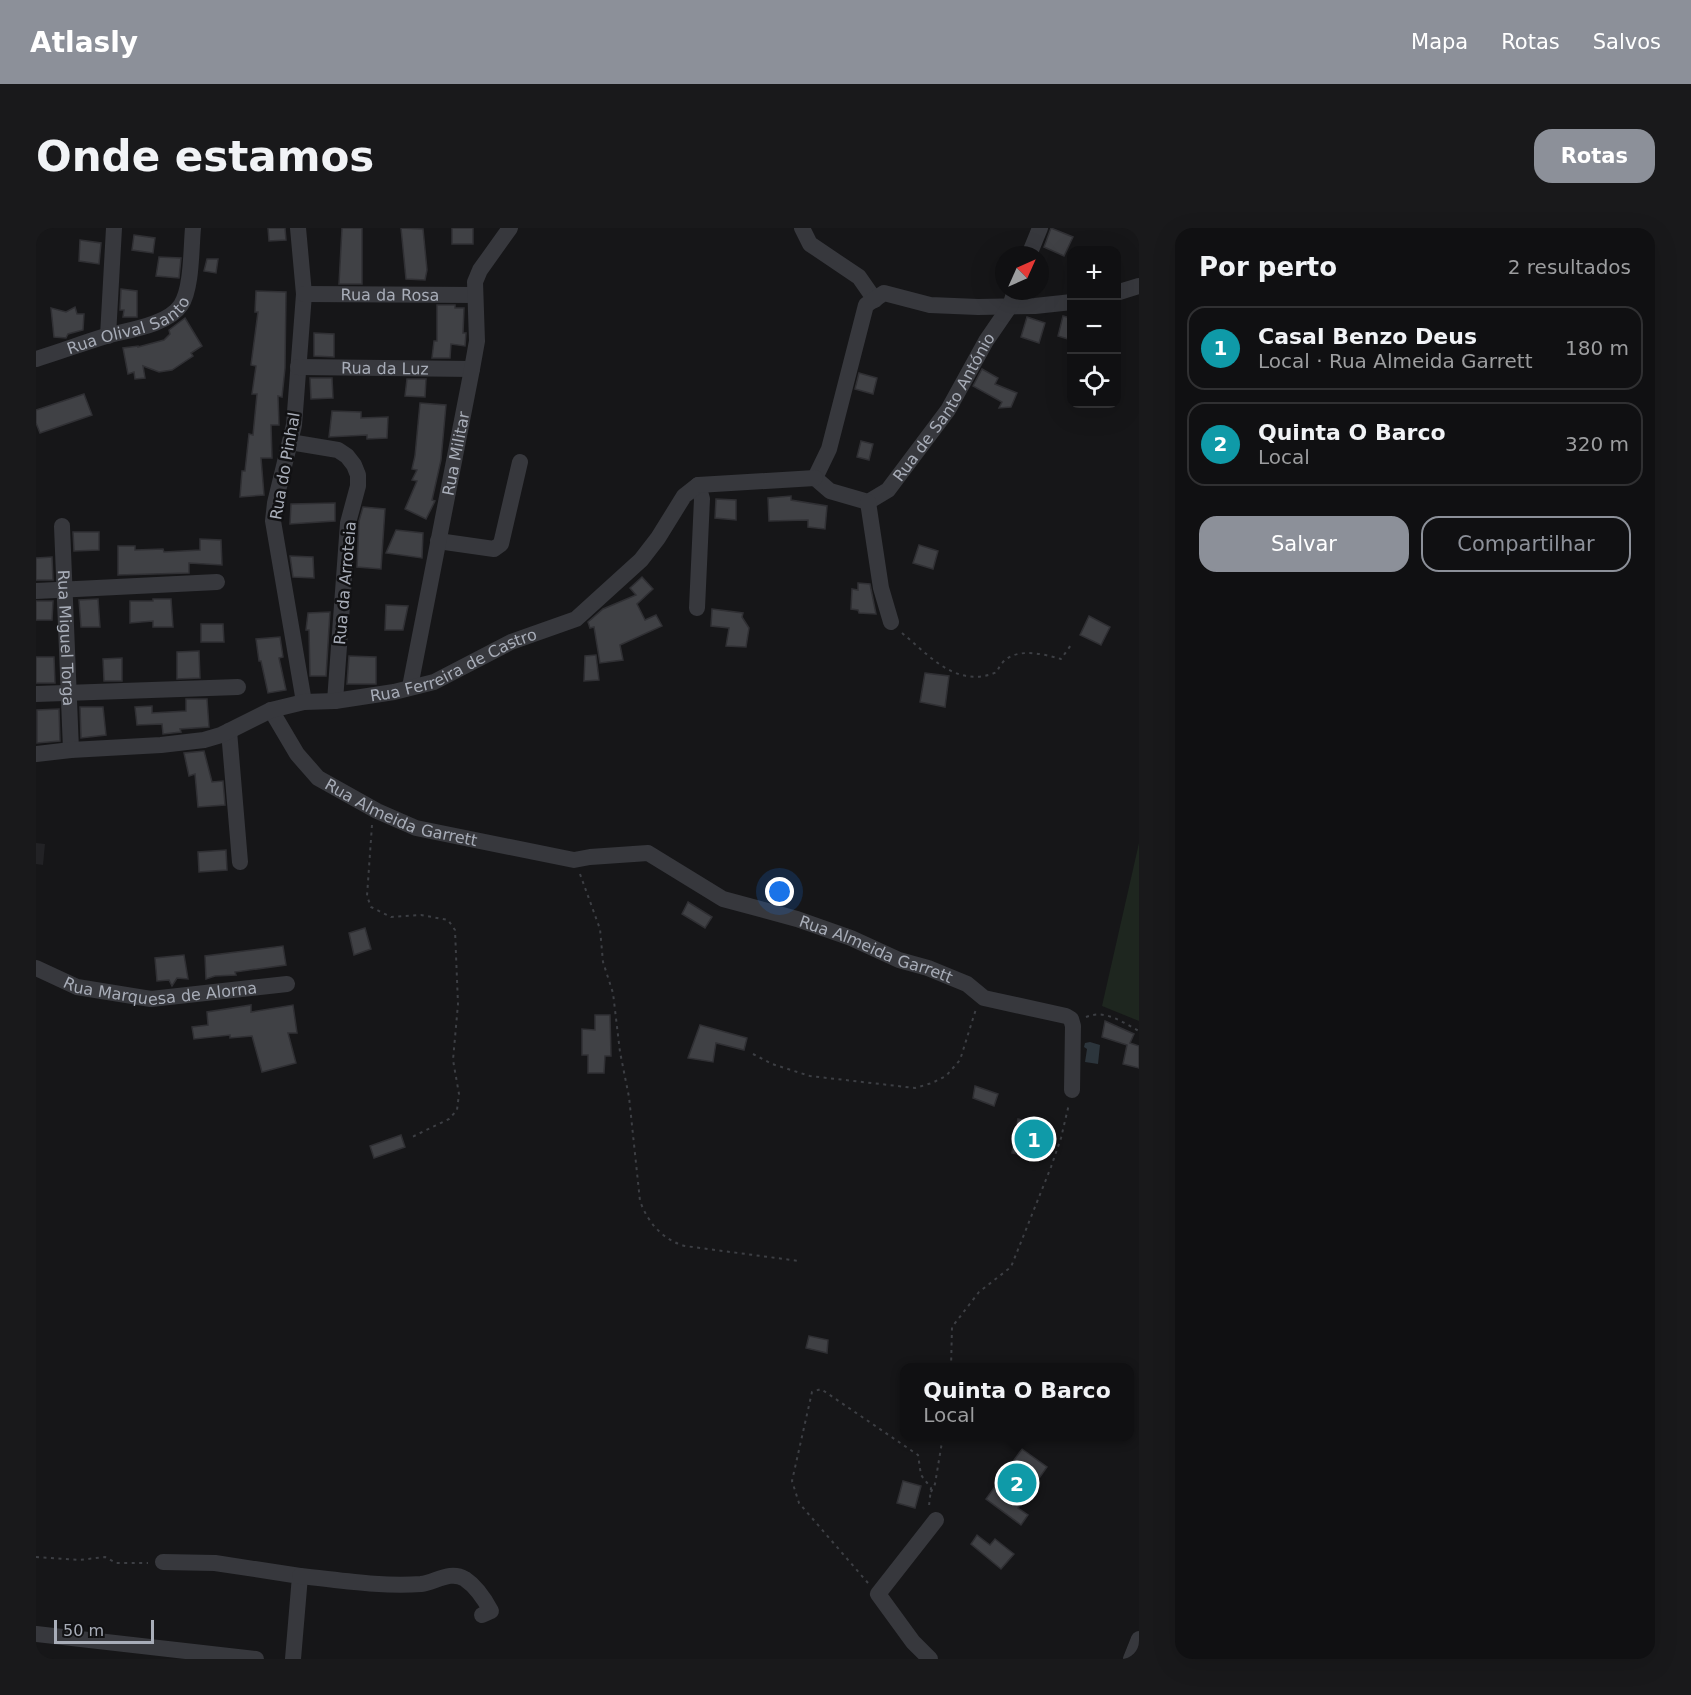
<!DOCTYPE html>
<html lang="pt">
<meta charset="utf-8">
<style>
:root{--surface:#101012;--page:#19191b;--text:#f1f3f6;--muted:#9c9d9f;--line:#303032;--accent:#8c9099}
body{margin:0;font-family:"DejaVu Sans",sans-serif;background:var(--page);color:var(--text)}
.controls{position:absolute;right:18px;top:18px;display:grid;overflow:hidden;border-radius:12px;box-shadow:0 6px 24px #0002}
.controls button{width:54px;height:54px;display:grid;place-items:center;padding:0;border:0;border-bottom:2px solid var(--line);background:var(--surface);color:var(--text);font:30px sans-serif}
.compass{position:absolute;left:959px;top:18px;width:54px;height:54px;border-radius:50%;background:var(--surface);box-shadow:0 6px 24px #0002;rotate:45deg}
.scale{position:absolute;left:18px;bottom:15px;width:100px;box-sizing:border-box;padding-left:6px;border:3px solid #a8adb8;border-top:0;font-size:16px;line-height:21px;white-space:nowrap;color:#a8adb8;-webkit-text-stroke:4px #111113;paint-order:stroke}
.you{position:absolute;left:744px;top:664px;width:21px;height:21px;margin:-15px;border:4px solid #fff;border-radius:50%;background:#1a73e8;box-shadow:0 0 0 9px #1a73e833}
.badge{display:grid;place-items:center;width:39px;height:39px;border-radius:50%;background:var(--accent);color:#fff;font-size:20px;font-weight:700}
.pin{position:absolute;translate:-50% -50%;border:3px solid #fff;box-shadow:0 2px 6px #0006}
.popup{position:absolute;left:864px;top:1135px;width:234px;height:78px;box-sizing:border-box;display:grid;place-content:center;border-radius:12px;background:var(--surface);filter:drop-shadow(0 2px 4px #0005);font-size:20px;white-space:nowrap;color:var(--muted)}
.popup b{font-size:22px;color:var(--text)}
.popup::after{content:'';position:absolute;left:50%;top:100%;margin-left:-12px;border:12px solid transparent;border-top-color:var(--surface)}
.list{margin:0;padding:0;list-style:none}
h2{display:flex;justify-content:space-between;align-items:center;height:78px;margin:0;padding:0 24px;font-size:26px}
h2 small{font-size:20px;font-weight:400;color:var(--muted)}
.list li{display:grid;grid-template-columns:39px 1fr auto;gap:18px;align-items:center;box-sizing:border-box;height:84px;margin:0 12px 12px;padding:0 12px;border:2px solid var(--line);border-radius:18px}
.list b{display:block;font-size:22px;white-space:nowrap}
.list p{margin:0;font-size:20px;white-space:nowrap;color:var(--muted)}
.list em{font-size:20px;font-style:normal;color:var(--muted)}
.actions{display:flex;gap:12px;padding:18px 24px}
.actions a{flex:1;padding:14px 0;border:2px solid var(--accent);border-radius:18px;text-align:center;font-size:21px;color:var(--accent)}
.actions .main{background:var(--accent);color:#fff}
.icon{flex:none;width:33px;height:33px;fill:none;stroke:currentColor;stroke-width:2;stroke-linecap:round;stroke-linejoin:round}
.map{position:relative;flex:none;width:1103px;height:1431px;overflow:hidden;border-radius:18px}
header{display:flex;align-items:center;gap:36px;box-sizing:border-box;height:84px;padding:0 30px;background:var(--accent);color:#fff}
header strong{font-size:28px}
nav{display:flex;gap:33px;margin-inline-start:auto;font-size:21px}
.intro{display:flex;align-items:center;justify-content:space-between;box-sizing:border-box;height:144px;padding:0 36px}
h1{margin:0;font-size:42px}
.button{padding:15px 27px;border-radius:18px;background:var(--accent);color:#fff;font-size:21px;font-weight:700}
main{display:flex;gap:36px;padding:0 36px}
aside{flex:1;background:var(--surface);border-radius:18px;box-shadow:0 6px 24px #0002}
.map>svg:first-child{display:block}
</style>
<header>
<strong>Atlasly</strong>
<nav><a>Mapa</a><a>Rotas</a><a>Salvos</a></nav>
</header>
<div class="intro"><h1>Onde estamos</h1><a class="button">Rotas</a></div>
<main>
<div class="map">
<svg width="1103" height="1431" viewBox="0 0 1103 1431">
<rect width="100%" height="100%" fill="#161618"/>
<path fill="#222225" d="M0,615L9,616L7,637L0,636Z"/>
<path fill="#1e261f" d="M1103,615V793L1066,778Z"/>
<path fill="#2c353c" d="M1054,814L1064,817L1062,836L1049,834L1051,821L1048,819L1049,815Z"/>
<g fill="#404145" stroke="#303034" stroke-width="1.5">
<path d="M232,0H249L250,12L233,13Z"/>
<path d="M306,0H326V56H303Z"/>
<path d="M365,0L387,1L391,42L389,52L370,51Z"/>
<rect x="416" y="0" width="21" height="16"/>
<path d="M1015,0L1037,9L1028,28L1008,19Z"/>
<path d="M98,7L119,10L117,25L96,22Z"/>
<path d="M44,12L65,15L63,36L43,33Z"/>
<path d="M123,29L145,30L143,50L120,48Z"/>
<path d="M171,31H182L180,45L168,43Z"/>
<path d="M85,61L101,63V89H87L88,82H84Z"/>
<path d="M220,63L250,64L249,140L246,169L242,168L243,197H235L236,230H225L228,267L204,269L206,243H209L213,206L217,207L221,166H216L220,138L215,137L222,84H219Z"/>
<path d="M401,77H419V80H428L427,105H430L429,118L415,116L414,130H396L398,113H401Z"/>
<path d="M39,79L41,86H48L47,102L32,106L30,110L18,109L15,80L30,84Z"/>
<path d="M1027,88L1035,90V112L1022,108Z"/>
<path d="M991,89L1009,95L1003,115L985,109Z"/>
<path d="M149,90L166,118L155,125L157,128L136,142L123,144L107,138L109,150L99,151L98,144L92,146L87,120L102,118V119L128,112L134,106L133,102Z"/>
<path d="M278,105L298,106V129L278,128Z"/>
<path d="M946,141L962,150L959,156L981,165L975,179L963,180L966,174L937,158Z"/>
<path d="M823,145L841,150L837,166L819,161Z"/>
<path d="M274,150H296L297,170L275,171Z"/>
<path d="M371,151H390L389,169L369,168Z"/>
<path d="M48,166L56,187L4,205L0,195V182Z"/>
<path d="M384,175L410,177L405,232L396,272L399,273L390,291L369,281L381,253L376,252L381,242L376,241L379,228Z"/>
<path d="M296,183L325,184V190L352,189L351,210L331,211V207L293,209Z"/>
<path d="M825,213L837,216L833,232L821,229Z"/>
<path d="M755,268V272L791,278L789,301L772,299V292L733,293L732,270Z"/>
<path d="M680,271L700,272V292L679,290Z"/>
<path d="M299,275V293L254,296L255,276Z"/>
<path d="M327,279L349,281L345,341L321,339L323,293Z"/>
<path d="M360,302L387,305L386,330L350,325Z"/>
<path d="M37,304H63V322L38,323Z"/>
<path d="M164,311L185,312L186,337L153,335V345L82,347V318H99V322L127,321L128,324L164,322Z"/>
<path d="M883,317L902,323L897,341L877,335Z"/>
<path d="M254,328L277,329L278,350L257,349Z"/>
<path d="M16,329L17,352H0V330Z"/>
<path d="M606,349L617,361L601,376L609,392L620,387L626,398L584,417L587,432L564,435L558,399L554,400L552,394L567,381L600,367L594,360Z"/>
<path d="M822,355L834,356L840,386L823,385L822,382L815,381L816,361L822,362Z"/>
<path d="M62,371L64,399H45L43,372Z"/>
<path d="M117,371H135L137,399H117V393L94,395V373H117Z"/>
<path d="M0,373H17L16,392H0Z"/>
<path d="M350,377L372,378L367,402H349Z"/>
<path d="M676,381L707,385L706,389L713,400L710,419L690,418L693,400L675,398Z"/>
<path d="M294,384L290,448H274L273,402H270L272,385Z"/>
<path d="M1053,388L1074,399L1065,417L1044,407Z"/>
<path d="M165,396H187L188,414H165Z"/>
<path d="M244,409L247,429L243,430L250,462L232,465L225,433H223L220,411Z"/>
<path d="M163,423L164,450L141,451V424Z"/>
<path d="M560,427L563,452L548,453L549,428Z"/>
<path d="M313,428L340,429V456H311Z"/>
<path d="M0,429H18L19,455H0Z"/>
<path d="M86,430V453H68L67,431Z"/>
<path d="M889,445L913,448L909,479L884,474Z"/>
<path d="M150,471H171L173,499L144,501L145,504L127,506L126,496L101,497L99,479L116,478V485L150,483Z"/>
<path d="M44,479H67L70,507L45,510Z"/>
<path d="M23,481L24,513L1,515V482Z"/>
<path d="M168,523L176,554L187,553L189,577L162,579L159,546L153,548L148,525Z"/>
<path d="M190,622L191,642L163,644L162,624Z"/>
<path d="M652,674L676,689L669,700L646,686Z"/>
<path d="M329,700L335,721L318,727L313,705Z"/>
<path d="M247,718L250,737L199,744L200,747L179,748L170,751L169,728Z"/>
<path d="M148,727L152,751L141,750L136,758L133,752L121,753L119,730Z"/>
<path d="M215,777V784L257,777L261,805H252L260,835L226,844L216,808L194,810V807L158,811L156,799L172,797L171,784Z"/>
<path d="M559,787H574L575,828H569L568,845H552V827H546V801L559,802Z"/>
<path d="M1069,793L1098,806L1094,815L1103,818V840L1087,836L1091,817L1066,809Z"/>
<path d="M664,797L711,810L708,822L680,815L677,834L652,830Z"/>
<path d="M939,858L962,866L958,878L937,870Z"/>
<path d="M982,891L995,894L994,901L1018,905L1016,918L1011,916L1008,930L976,925Z"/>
<path d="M365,907L369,919L338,930L334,918Z"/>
<path d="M773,1108L792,1112L791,1125L770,1120Z"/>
<path d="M986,1221L1011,1239L982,1280L992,1287L985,1297L950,1271Z"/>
<path d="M867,1253L885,1258L879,1280L861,1275Z"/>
<path d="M941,1307L954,1317L959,1311L978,1326L965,1341L935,1316Z"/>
</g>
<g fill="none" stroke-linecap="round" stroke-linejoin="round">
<g stroke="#3d3f44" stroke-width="2" stroke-dasharray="3 4.5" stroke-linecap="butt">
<path d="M866,405C895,429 921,461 961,444C971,417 1004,425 1025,431L1035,417"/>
<path d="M336,597L331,668L335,679L355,689L385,687L412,692L419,702L422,776L417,832L423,866L421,882L413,891L374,910"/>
<path d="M544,646L564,701L567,734L577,765L584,824L593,869L604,973C612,995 627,1012 649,1018L763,1033"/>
<path d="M1050,789C1069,781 1086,794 1103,803"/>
<path d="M717,826L736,836L774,848L879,860L896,855L910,848L924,832L940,781"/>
<path d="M915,1140L916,1099L943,1064L975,1039L1015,939L1025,910L1033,876"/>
<path d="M895,1264L899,1256L907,1208"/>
<path d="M0,1329L43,1332L69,1329L80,1335H112"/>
<path d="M832,1355L763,1275L756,1253L776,1164L785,1161L882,1227L885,1247L895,1260L893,1278"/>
</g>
<g stroke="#37383d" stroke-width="16">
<path d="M262,0L268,66L258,197L239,275L237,293L268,474"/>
<path d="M766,0L774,16L823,49L839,72"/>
<path d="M993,27L1004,0"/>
<path d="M1080,65L1103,58"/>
<path id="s1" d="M268,66L439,67"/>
<path d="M72,108L78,0"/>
<path id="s2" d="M0,131C23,124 47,115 70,108C92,102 132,97 145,77C156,60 155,21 157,0"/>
<path id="s3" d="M262,139L436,141"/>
<path d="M254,214L302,222L311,228L318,237L322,247V258L312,295L299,473"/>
<path d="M779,250L793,221L830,77L848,65L894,77L942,79L999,78L1036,74"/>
<path id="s4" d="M779,250L794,263L832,274L852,262L912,182L950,113L974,78L979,63"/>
<path d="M832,274L845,360L855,394"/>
<path id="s5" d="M26,298L35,522"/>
<path d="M402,313L458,321L465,316L484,234"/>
<path d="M0,363L181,354"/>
<path d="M661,380L666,271L662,257"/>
<path id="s6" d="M374,459L436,141L441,113L439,54L444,42L474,0"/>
<path d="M0,466L202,459"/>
<path id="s7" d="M235,482L261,526L282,550L341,583L380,600L538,632L554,629L612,625L687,671L761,691L815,710L863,732L892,740L931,756L948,770L1030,788L1035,791L1037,798L1036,862"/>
<path d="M193,503L204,634"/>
<path id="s8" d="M0,526L35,522L125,517L168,512L185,507L235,482L268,474L299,473L358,464L398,454L475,414L540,391L605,332L622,310L648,268L662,257L779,250"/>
<path id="s9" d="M0,740L41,759L115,771L251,756"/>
<path d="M127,1334L179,1335L264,1348L257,1431"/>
<path d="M264,1348C304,1352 345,1359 385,1356C400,1354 414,1342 429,1351C441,1359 449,1372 455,1383L446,1387"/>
<path d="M0,1406L220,1431"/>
<path d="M894,1431L877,1414L842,1366L900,1292"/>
<path d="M1095,1431L1103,1411"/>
</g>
</g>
<g text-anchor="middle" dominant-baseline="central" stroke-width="5" stroke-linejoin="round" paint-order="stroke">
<g font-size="16" fill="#a8adb8" stroke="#111113">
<text stroke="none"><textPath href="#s1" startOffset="86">Rua da Rosa</textPath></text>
<text stroke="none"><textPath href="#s2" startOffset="99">Rua Olival Santo</textPath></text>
<text stroke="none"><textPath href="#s3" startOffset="87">Rua da Luz</textPath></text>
<text stroke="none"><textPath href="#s4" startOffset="183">Rua de Santo António</textPath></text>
<text stroke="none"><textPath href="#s6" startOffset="238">Rua Militar</textPath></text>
<text transform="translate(249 238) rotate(-80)">Rua do Pinhal</text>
<text transform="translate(309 355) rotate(-85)">Rua da Arroteia</text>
<text stroke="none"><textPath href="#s5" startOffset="112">Rua Miguel Torga</textPath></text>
<text stroke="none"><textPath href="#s8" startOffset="432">Rua Ferreira de Castro</textPath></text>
<text stroke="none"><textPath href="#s7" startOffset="174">Rua Almeida Garrett</textPath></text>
<text stroke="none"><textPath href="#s7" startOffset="678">Rua Almeida Garrett</textPath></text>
<text stroke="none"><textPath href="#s9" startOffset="129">Rua Marquesa de Alorna</textPath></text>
</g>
</g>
</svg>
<div class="controls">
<button>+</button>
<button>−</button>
<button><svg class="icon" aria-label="locate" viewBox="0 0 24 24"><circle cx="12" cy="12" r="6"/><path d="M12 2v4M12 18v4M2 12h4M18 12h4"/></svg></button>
</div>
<svg class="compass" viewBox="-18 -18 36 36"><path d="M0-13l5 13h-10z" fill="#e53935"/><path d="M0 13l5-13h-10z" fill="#9c9d9f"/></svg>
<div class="scale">50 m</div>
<div class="you"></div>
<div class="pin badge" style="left:998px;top:911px;background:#0f9aa8">1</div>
<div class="pin badge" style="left:981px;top:1255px;background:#0f9aa8">2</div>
<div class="popup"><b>Quinta O Barco</b>Local</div>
</div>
<aside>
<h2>Por perto<small>2 resultados</small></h2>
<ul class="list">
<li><span class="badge" style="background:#0f9aa8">1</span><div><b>Casal Benzo Deus</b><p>Local · Rua Almeida Garrett</p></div><em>180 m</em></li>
<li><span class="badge" style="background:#0f9aa8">2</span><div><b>Quinta O Barco</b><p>Local</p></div><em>320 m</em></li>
</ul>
<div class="actions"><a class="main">Salvar</a><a>Compartilhar</a></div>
</aside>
</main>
